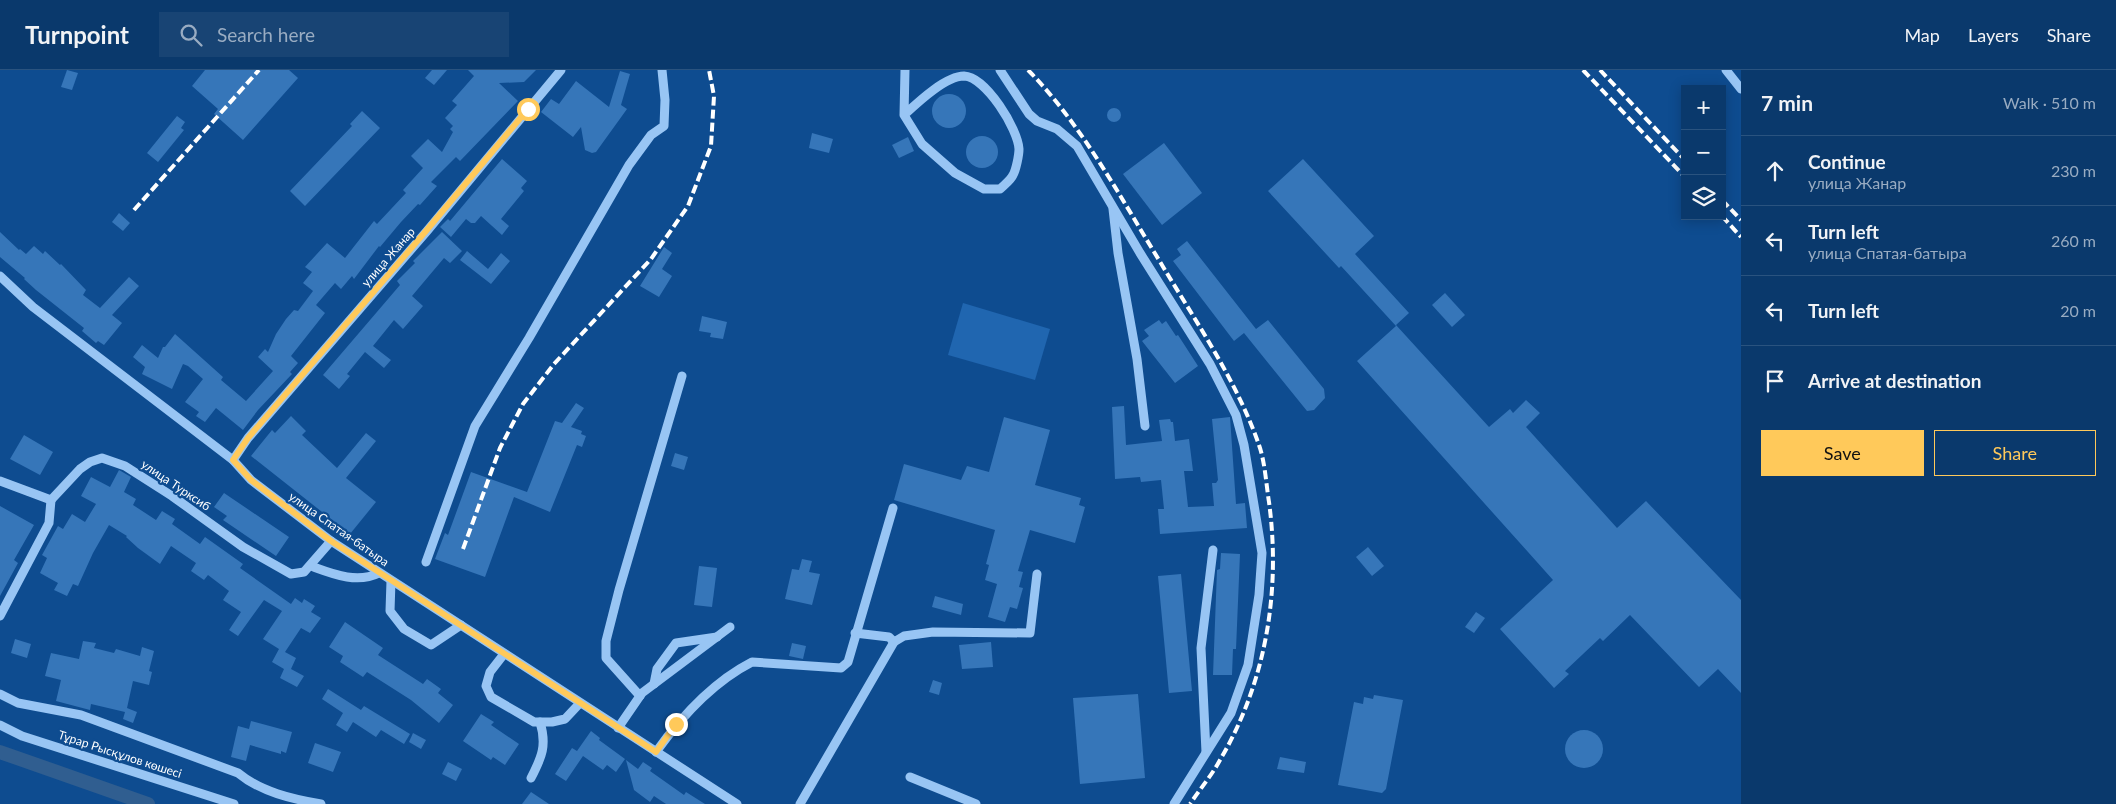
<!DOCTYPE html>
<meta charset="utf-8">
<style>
:root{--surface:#0a396c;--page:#184474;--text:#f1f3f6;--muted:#99acc2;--line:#2a537f;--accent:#ffc95a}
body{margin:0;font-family:Lato,sans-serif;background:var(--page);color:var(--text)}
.controls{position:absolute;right:15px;top:15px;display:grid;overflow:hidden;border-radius:0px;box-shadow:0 2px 12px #0003}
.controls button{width:45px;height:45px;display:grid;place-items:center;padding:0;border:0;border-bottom:1px solid var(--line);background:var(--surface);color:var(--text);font:25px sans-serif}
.stop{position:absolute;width:15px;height:15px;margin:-11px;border:4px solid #ffc95a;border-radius:50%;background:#fff}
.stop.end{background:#ffc95a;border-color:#fff;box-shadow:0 1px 5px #0008}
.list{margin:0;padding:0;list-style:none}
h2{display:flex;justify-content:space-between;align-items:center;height:65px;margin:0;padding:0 20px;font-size:21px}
h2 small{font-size:16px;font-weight:400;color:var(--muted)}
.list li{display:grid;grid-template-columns:32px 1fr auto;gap:15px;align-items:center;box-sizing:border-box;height:70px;padding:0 20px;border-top:1px solid var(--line)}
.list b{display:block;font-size:19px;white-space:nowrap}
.list p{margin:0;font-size:16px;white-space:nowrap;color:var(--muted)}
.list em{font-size:16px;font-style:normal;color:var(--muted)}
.actions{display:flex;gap:10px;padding:15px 20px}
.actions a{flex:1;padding:11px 0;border:1px solid var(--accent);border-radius:0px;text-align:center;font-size:18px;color:var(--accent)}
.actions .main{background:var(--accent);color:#111}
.icon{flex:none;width:28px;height:28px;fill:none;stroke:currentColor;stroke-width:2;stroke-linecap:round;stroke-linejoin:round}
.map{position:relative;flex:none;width:1741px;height:734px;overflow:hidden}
header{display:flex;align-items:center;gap:30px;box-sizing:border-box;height:70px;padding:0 25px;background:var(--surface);border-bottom:1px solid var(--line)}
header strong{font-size:24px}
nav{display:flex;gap:28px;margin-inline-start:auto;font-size:18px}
.search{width:350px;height:45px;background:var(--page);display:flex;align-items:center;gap:12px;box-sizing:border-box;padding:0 18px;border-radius:0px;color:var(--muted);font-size:19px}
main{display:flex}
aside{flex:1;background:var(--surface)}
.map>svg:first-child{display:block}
</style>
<header>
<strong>Turnpoint</strong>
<div class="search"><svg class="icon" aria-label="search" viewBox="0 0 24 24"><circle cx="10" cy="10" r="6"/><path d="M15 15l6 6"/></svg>Search here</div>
<nav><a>Map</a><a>Layers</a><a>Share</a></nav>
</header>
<main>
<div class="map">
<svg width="1741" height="734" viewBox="0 0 1741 734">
<rect width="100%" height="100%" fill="#0e4c90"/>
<path fill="#2066b0" d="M963,233L1050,259L1035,310L948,285Z"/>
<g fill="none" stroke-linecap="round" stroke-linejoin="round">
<path stroke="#305e90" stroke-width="14" d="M0,682L148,734"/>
</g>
<g fill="#3676b9">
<path d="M67,0L78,3L72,20L61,17Z"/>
<path d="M205,0H289L298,8L243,70L214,44L218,39L192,16Z"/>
<path d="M432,0H447L434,15L425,8Z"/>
<path d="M468,0H536L524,12L499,13L518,31L460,91L456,87L431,112L437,116L420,135L418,134L401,152L380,177L379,176L354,209L352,206L341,219L335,213L316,235L325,243L291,286L298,293L290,302L292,304L258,340L243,360L216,338L205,352L196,346L199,342L185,332L203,309L188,296L183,294L172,319L142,304L145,297L133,287L142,275L158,288L163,277H165L175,264L223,307L221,310L246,331L273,301L258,287L265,279L268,282L276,264L286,249L294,240L298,241L313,221L303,213L312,202L305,197L327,173L345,188L374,151L377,154L406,123L403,120L423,98L411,86L428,69L442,82L453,62L450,59L453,56L445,48L457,35L452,31L474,6Z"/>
<path d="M620,1L630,4L621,35L627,39L596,82L592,83L585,80L581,57L573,67L541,42L551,29L559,34L576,11L609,37Z"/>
<circle cx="949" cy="41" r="17"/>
<circle cx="1114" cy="45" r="7"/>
<path d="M362,41L380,58L305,136L290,121L352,56L350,54Z"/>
<path d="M177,46L185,52L181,58L184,60L158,92L147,83Z"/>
<path d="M812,63L833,69L829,83L809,78Z"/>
<circle cx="982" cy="82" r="16"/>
<path d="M908,67L914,81L899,88L892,75Z"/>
<path d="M1164,73L1202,123L1162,155L1123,104Z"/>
<path d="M502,89L527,111L521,118L524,121L501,149L509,156L502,165L481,146L475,153H471L466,149L451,167L440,157L448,149L450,151Z"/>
<path d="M1303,89L1374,166L1355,184L1409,243L1396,255L1489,357L1510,339L1513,343L1526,330L1540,343L1526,357L1617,458L1646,431L1741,530V623L1718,599L1699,617L1630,545L1603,571L1600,568L1565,601L1569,604L1554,618L1500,559L1553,510L1357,291L1396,256L1341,196L1339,198L1268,121Z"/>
<path d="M119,143L130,153L123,161L112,152Z"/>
<path d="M0,162L19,180L20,179L26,184L34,176L43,184L45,181L60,195L61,194L86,220L83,225L100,238L129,207L139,216L112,245L122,253L104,275L98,271L96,273L82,261L84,258L36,220L24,209L25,208L0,187Z"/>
<path d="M442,162L462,181L450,193L444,188L412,226L423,236L403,259L394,250L373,276L391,290L384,298L365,282L347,304L350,306L339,319L323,305L400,215L397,211L415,193L413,191Z"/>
<path d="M1187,171L1256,259L1268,250L1324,319L1325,328L1314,340L1307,341L1244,263L1234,271L1173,191L1181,185L1177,179Z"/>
<path d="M664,177L672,183L662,199L672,206L659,227L640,216Z"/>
<path d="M467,181L488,199L501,183L510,191L491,214L460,190Z"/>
<path d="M1445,223L1465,245L1452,257L1432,235Z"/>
<path d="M702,246L727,252L723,269L710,267L711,263L699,261Z"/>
<path d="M1159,250L1162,254L1166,251L1176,266L1178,265L1198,296L1175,313L1142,271L1149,266L1144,260Z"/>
<path d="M576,333L584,338L571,357L582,361L581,364L586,366L582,377L577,375L550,442L514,427L485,507L435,489L445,463L448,465L471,402L527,422L555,351L562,353Z"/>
<path d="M1124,336L1126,375L1162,371L1159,350L1170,349L1171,352H1173L1175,371L1189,369L1193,401H1184L1188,437L1214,436L1212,413H1216L1218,410L1212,349L1230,347L1236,434L1245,433L1247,458L1160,464L1158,439H1164L1161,410L1141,412L1140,407L1115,409L1112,337Z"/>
<path d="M291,346L306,361L302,365L337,398L366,363L376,371L346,408L376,432L350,464L251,386L272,360L275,363Z"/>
<path d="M1004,347L1050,360L1035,415L1081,428L1079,435L1085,437L1075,473L1030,460L1018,501L1023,502L1019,517L1023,518L1017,539L1010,537L1005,552L988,547L997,514L985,510L989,495L986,494L995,460L894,430L904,394L961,410L967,396L989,402Z"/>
<path d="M24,365L53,382L40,405L10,389Z"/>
<path d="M675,383L688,387L684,400L671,396Z"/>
<path d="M119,400L131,407L124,422L136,429L133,435L156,450L162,441L175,449L172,454L200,474L205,467L243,494L240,498L291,534L295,528L302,533L304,529L315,536L311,542L321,548L310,563L301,558L285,582L296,588L291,599L304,606L297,617L280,608L284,599L272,592L279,579L263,569L282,541L264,530L238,566L229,560L241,542L223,530L229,521L208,505L204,510L191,501L196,493L171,476L160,494L138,478L126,467L127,466L109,455L93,483L78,516L73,514L67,526L54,520L58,513L40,503L47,488L42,485L58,456L63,459L72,444L85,452L96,434L81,426L91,407L110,417Z"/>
<path d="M224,423L289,467L276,486L223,450L227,446L214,437Z"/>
<path d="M0,436L34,455L14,490L18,493L0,526Z"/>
<path d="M1368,477L1384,496L1372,506L1356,487Z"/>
<path d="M1221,483L1240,484L1236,579H1233L1232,605H1213L1217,500L1220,499Z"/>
<path d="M802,489L812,491L809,502L820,504L812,535L785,529L792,499L799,500Z"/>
<path d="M699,496L717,498L712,537L694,535Z"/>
<path d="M1181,504L1192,621L1169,623L1158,506Z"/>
<path d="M935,526L963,534L961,545L932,537Z"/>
<path d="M1476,542L1485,548L1474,563L1465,557Z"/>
<path d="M345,552L383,578L378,585L423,614L427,609L441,619L438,623L453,635L439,653L411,630L367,602L363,607L340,592L343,586L329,577Z"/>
<path d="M15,569L31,574L27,588L11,583Z"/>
<path d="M83,571L96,573L94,578L114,583L116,579L140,586L142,577L154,581L149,601L152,602L149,615L133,611L127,638L137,642L133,653L123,649L125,642L91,634L90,640L56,631L61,610L45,606L51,583L79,589Z"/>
<path d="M991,572L993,597L962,599L959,575Z"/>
<path d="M792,573L806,576L803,589L789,586Z"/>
<path d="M933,610L942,613L939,625L929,622Z"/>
<path d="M328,619L361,640L364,636L410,664L404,674L381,660L376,667L353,652L347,662L336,655L343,643L322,629Z"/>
<path d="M1138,624L1145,708L1080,714L1073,628Z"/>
<path d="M1374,625L1403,630L1386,719L1382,723L1338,715L1354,632L1363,634L1364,627L1373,629Z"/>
<path d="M481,644L494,652L491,655L519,674L505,695L493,687L491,690L463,671Z"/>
<path d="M251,651L292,662L286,683L281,681V684L250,675L246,691L231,687L238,656L249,659Z"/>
<circle cx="1584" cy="679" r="19"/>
<path d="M591,661L600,668L599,670L625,689L616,702L607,695L603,700L583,686L566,711L555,704L572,678L577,681Z"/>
<path d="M413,663L426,670L421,679L409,672Z"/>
<path d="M315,673L341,682L333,702L308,693Z"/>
<path d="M1280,687L1306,692L1304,703L1277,699Z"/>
<path d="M626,690L638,699L643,692L652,698L650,701L684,725L686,722L705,734H666L654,726L650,732L634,720Z"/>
<path d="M448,692L462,699L456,711L442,704Z"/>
<path d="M531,722L549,734H522Z"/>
</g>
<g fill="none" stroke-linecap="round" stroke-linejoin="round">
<g stroke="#98c5f4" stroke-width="9">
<path d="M1000,0L1029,44L1037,51L1057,59L1077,76L1140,183L1210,294L1236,345L1244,375L1262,483L1259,525L1248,595L1231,643L1174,734"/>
<path d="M1726,0L1741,19"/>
<path d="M904,45C916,34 945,6 964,6C986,7 1018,59 1019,79C1019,85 1016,100 1013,105C1011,110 1004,115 1000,119H984L955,103L922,74L904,45L905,0"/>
<path d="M1113,139L1118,183L1137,289L1145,356"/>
<path d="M0,206L33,237L233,390L251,410L331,471L737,734"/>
<path d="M233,390L248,368L427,161L561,0"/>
<path d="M0,411L51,430"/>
<path d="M51,430L80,399L90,392L102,388L125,396L172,426L243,477L291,504L304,502L331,471"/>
<path d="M426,492L475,356L529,268L629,95L651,65L664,56L665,30L662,0"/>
<path d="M311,496C333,504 357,514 379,503"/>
<path d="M391,511L390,541L404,559L431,575L461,555"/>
<path d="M0,546L49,453L51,430"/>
<path d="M855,563L889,567L894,572"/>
<path d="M504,584L490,602L486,616L491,627L534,652H552L565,649L580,633"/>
<path d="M654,614L657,599L676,573L717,567"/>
<path d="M0,624L18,633L81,645L238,703C261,722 292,729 321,734"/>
<path d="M640,626L606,588V571L619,520L682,306"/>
<path d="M0,655L22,666L234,734"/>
<path d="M618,658L642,623L730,557"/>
<path d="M656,682C681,647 713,612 752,592L841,598L848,592L893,438"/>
<path d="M1206,682L1201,578L1213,480"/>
<path d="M910,707L976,734"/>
<path d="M531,708C542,687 547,675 540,652"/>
<path d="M800,734L894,572L904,566L933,562L1030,563L1037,504"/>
</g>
<g stroke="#fff" stroke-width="4" stroke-dasharray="9 4" stroke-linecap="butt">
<path d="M1028,0C1082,55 1119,125 1159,190C1194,249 1236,309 1259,375C1265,392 1266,413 1269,432C1281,521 1266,612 1220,690C1212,705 1200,719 1190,734"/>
<path d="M1583,0L1685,107"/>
<path d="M1600,0L1685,90"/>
<path d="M1722,130L1741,150"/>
<path d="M134,140L259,0"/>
<path d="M1722,146L1741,167"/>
<path d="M463,479L500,378L523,334L554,294L651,189L688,136L711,76L714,26L709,0"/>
</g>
</g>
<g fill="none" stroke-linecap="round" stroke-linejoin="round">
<path stroke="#ffc95a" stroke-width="6" d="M528,39L426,161L248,368L233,390L251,410L331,471L656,682L676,654"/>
</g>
<g text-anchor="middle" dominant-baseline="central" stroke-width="4.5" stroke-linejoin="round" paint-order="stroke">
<g font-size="12" fill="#fff" stroke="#0e4c90">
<text transform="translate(388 187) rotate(-49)">улица Жанар</text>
<text transform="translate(176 415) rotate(34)">улица Турксиб</text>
<text transform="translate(339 459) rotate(35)">улица Спатая-батыра</text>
<text transform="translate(120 684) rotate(18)">Тұрар Рысқұлов көшесі</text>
</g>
</g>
</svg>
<div class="controls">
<button>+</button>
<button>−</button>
<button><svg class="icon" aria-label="layers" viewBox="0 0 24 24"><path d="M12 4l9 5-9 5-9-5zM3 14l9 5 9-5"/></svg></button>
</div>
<div class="stop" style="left:528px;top:39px"></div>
<div class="stop end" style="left:676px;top:654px"></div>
</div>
<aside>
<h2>7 min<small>Walk · 510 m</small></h2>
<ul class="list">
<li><svg class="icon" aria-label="ahead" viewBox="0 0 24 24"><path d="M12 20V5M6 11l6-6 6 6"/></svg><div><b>Continue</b><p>улица Жанар</p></div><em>230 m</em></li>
<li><svg class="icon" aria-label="left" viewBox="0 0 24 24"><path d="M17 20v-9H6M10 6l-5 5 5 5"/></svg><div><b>Turn left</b><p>улица Спатая-батыра</p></div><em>260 m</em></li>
<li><svg class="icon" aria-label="left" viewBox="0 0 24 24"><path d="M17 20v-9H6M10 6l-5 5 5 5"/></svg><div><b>Turn left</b></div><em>20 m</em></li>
<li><svg class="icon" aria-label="arrive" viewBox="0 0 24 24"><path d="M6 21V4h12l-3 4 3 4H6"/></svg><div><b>Arrive at destination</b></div></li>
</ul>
<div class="actions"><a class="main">Save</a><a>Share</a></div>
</aside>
</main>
